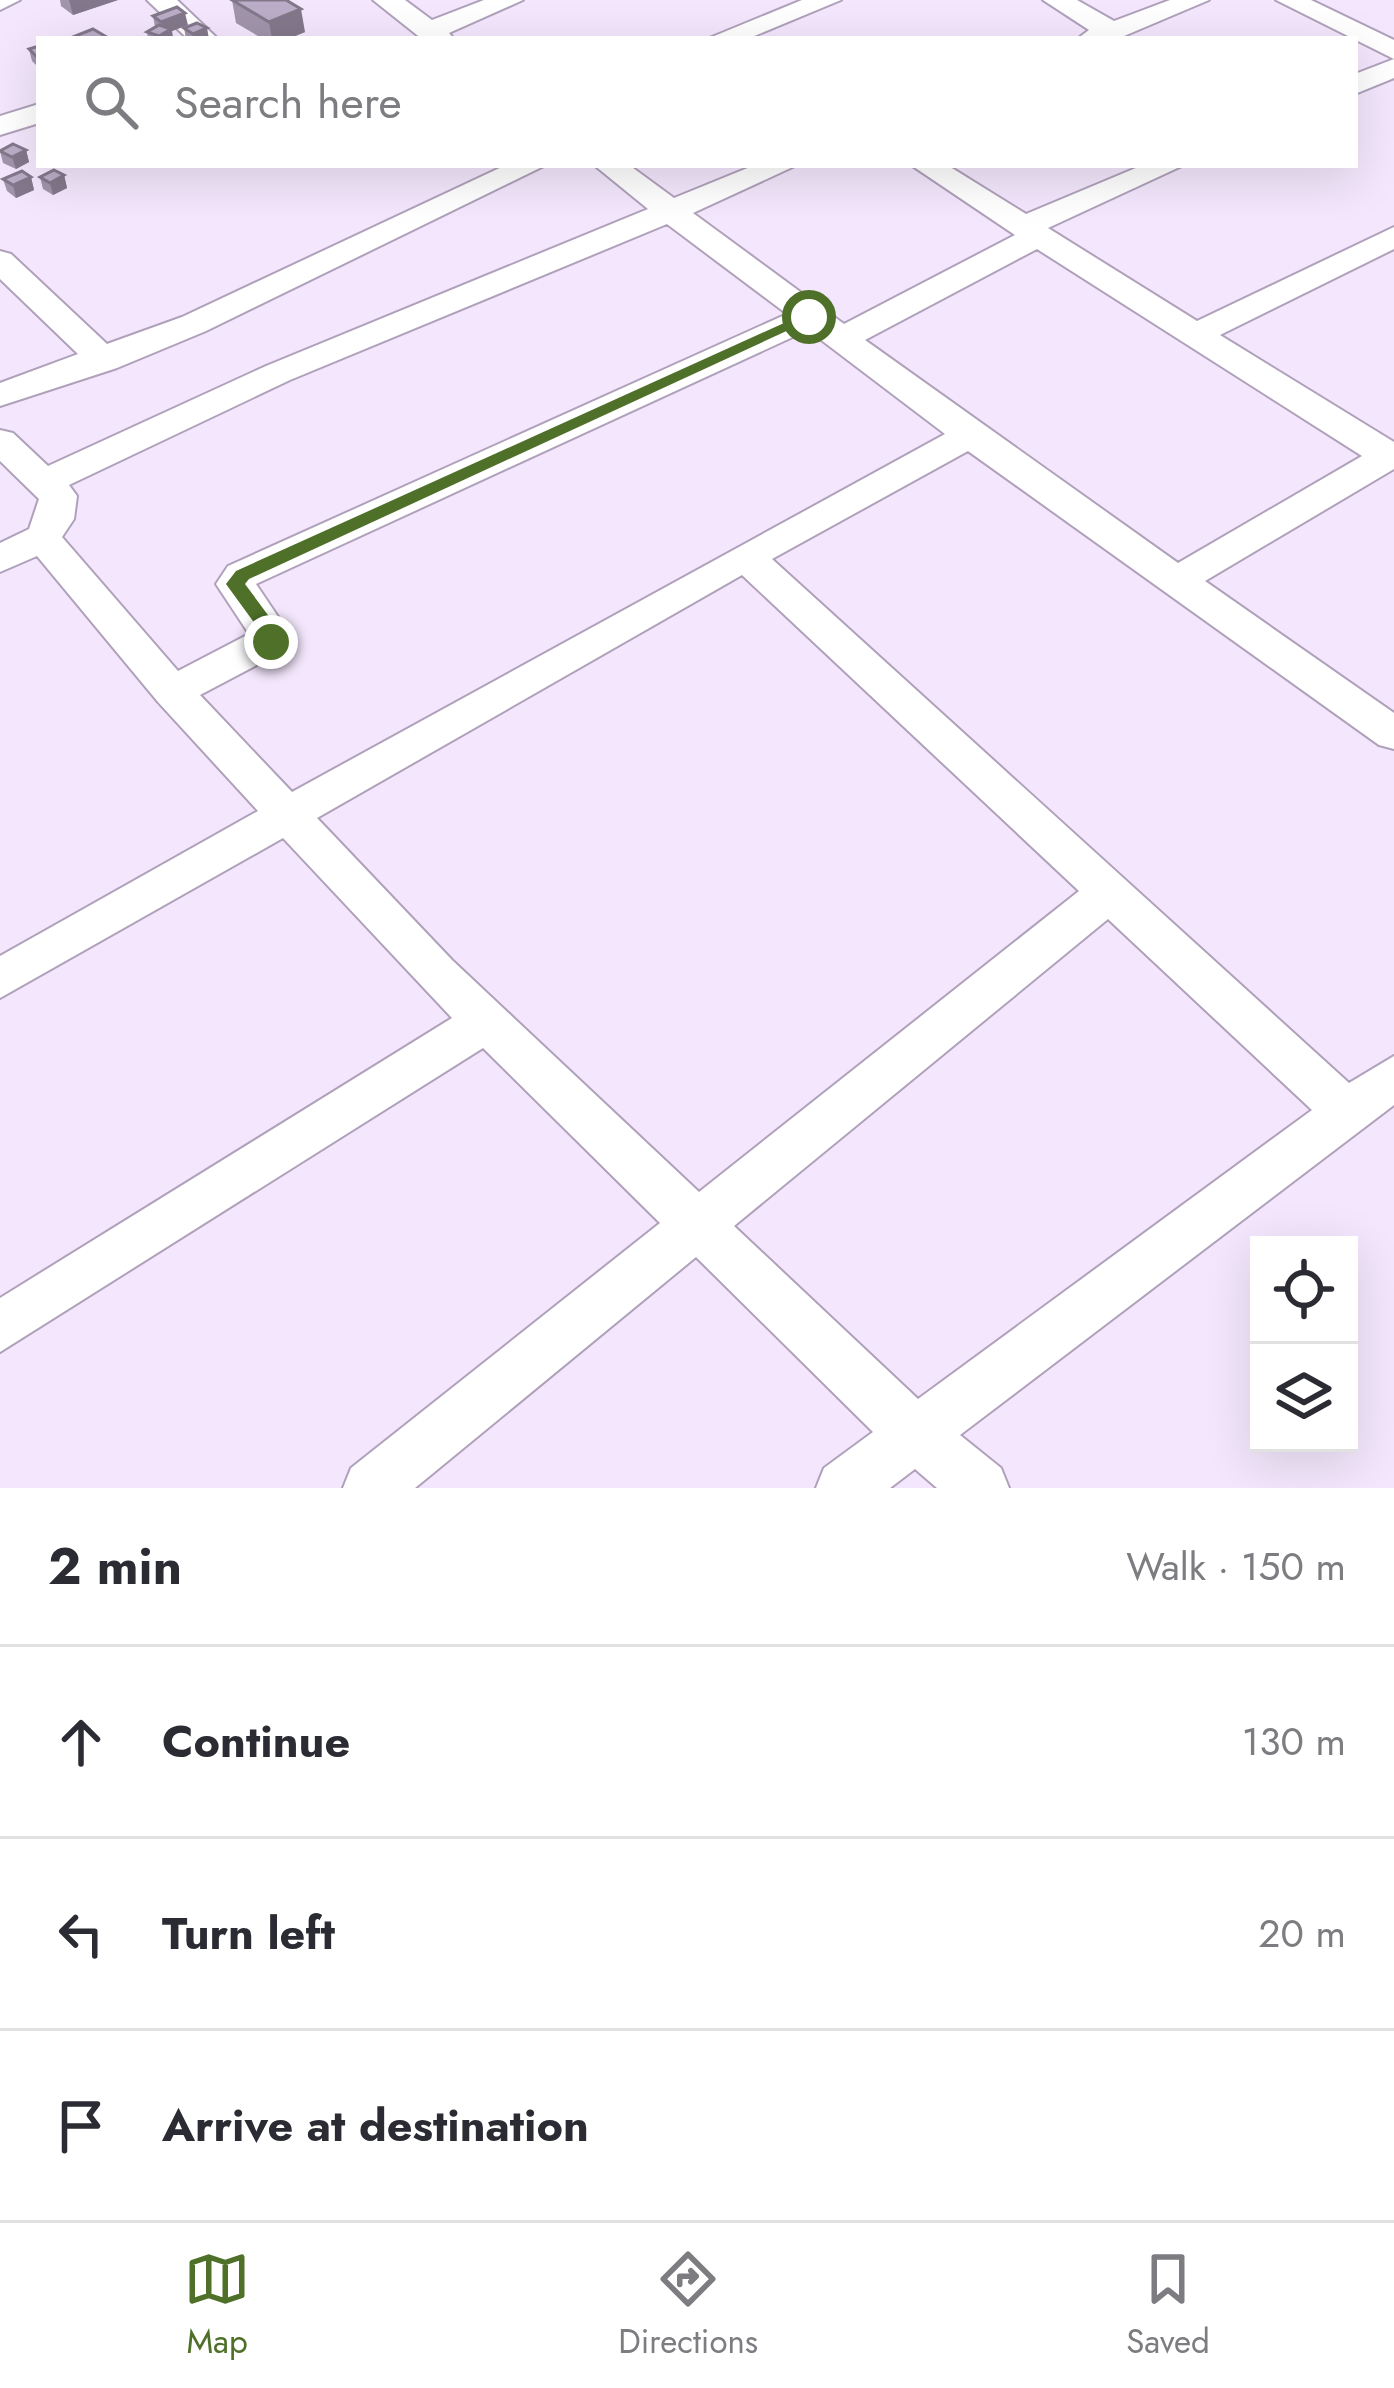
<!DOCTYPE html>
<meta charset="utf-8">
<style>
:root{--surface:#fff;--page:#f7f7f7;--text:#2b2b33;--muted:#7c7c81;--line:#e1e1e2;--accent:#4e7028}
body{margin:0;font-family:Jost,sans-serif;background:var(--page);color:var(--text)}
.controls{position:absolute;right:36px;bottom:36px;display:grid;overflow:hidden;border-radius:0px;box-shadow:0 12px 48px #0002}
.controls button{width:108px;height:108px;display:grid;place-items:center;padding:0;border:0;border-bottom:3px solid var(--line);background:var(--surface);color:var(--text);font:60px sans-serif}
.stop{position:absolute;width:36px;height:36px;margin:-27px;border:9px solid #4e7028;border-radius:50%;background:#fff}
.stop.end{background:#4e7028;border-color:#fff;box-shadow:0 3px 12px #0008}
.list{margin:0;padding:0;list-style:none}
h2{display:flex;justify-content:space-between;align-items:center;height:156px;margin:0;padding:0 48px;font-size:51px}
h2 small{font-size:39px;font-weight:400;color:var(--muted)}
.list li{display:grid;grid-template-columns:78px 1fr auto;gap:36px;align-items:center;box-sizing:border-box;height:192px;padding:0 48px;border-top:3px solid var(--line)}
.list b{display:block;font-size:45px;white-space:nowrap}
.list em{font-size:39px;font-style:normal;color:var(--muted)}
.icon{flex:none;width:66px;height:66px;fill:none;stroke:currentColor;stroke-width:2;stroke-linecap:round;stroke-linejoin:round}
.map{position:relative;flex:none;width:1394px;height:1488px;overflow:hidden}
.search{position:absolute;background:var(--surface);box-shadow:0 12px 48px #0002;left:36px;right:36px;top:36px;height:132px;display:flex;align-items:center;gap:30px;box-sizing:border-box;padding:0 42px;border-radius:0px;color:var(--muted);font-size:45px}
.sheet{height:732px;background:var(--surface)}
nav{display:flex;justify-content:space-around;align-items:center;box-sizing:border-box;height:168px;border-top:3px solid var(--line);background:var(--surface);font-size:33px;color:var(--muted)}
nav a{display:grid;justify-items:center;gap:6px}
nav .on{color:var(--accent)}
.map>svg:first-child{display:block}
</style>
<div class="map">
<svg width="1394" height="1488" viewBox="0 0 1394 1488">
<rect width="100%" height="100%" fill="#f4e7fd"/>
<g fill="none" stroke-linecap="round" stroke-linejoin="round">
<g stroke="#b0a1bb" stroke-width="4">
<g id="minor">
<path d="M0,0H20L0,10Z"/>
<path d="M147,0H177L218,39H188Z"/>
<path d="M373,0H405L432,20L484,0H523L449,33L454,39H422Z"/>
<path d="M802,0H841L747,39H707Z"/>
<path d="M1043,0H1077L1114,21L1170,0H1209L1117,39H1077L1089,30Z"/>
<path d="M1276,0H1311L1394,40V78L1355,94V74L1394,59Z"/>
<path d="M39,104V123L0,135V116Z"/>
<path d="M506,165H546L206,331L117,368L0,406V383L78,354L0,279V251L11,254L107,344L182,317Z"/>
<path d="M594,165H629L674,198L755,165H797L693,213L844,324L1015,235L911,165H947L1026,214L1143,165H1184L1048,228L1197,321L1394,227V249L1220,335L1394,442V469L1205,581L1394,713V749L1379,745L968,451L772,559L1349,1083L1394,1056V1105L960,1435L1001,1468L1009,1488H937L915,1469L890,1488H816L824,1468L873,1432L696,1257L415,1488H343L351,1468L660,1223L483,1048L0,1352V1298L452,1018L283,838L0,998V956L258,811L158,702L37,556L0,572V543L29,529L39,499L0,461V430L13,433L48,466L266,366L648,209ZM667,224L787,314L228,566L216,584L249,634L178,671L62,537L74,519L77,496L69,485L290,380ZM1037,249L1362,456L1178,563L865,340ZM808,330L945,434L292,792L200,695L287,649L293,639L256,584ZM742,575L1079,891L699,1192L452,960L317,818ZM1108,919L1312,1110L918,1399L734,1226Z"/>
</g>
</g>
<use href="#minor" fill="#fff" fill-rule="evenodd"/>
</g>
<g fill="#a194ab">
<path d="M60,0H118L73,15L61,6Z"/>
<path d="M232,0L305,32L288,39H263L236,23Z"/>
<path d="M153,16L188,25L172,31L173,39H148L147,32L155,27Z"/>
<path d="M184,28L209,39H186Z"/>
<path d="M39,46V68L32,61L29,49Z"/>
<path d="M26,150L29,162L16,169L3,163L0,151Z"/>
<path d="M64,175L67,188L53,195L43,189L40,177Z"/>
<path d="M31,177L34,190L16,198L7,191L3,179Z"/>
</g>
<g fill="#83788b">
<path d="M69,0H118L73,15Z"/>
<path d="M301,9L305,32L288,39H272L269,22Z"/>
<path d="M185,13L188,25L172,31L173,39H160L159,36L164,33L161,22Z"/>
<path d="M207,28L209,39H194L193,34Z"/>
<path d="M26,150L29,162L16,169L12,157Z"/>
<path d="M64,175L67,188L53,195L50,183Z"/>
<path d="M31,177L34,190L16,198L13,185Z"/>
</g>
<g fill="#bbacc7" stroke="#83788b" stroke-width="3">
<path d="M232,0H286L301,9L269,22Z"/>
<path d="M177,7L185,13L161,22L153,16Z"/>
<path d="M197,23L207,28L193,34L184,28Z"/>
<path d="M159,25L171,29L159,36L147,32Z"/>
<path d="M93,29L110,39H68Z"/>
<path d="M39,46V59L29,49Z"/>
<path d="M13,144L26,150L12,157L0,151Z"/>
<path d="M54,170L64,175L50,183L40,177Z"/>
<path d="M22,171L31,177L13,185L3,179Z"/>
</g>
<path fill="#4e7028" d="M804,314L817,317L249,579L245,584L282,634L278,646H265L263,635L226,584L236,571Z"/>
</svg>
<div class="controls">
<button><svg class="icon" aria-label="locate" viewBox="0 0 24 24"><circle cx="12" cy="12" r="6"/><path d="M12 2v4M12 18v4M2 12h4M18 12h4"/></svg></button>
<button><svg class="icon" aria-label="layers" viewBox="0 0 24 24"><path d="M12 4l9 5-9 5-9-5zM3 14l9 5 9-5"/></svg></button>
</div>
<div class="stop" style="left:809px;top:317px"></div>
<div class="stop end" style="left:271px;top:642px"></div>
<div class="search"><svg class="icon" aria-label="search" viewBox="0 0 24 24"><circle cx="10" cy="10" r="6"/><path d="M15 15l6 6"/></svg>Search here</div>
</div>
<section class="sheet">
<h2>2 min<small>Walk · 150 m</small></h2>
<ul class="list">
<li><svg class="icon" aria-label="ahead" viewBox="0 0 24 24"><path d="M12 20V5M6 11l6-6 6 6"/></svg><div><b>Continue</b></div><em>130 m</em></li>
<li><svg class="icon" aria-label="left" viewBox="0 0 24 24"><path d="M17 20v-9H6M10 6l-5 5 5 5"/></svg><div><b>Turn left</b></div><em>20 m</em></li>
<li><svg class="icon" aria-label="arrive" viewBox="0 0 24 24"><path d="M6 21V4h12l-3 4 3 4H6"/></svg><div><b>Arrive at destination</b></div></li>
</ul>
</section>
<nav>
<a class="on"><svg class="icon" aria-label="map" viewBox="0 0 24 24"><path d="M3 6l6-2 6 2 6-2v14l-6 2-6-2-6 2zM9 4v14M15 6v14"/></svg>Map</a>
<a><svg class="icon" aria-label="directions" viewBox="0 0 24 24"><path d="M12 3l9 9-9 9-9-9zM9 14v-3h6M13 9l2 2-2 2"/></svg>Directions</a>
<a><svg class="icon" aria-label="saved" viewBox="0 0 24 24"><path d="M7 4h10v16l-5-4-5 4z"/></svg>Saved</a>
</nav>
